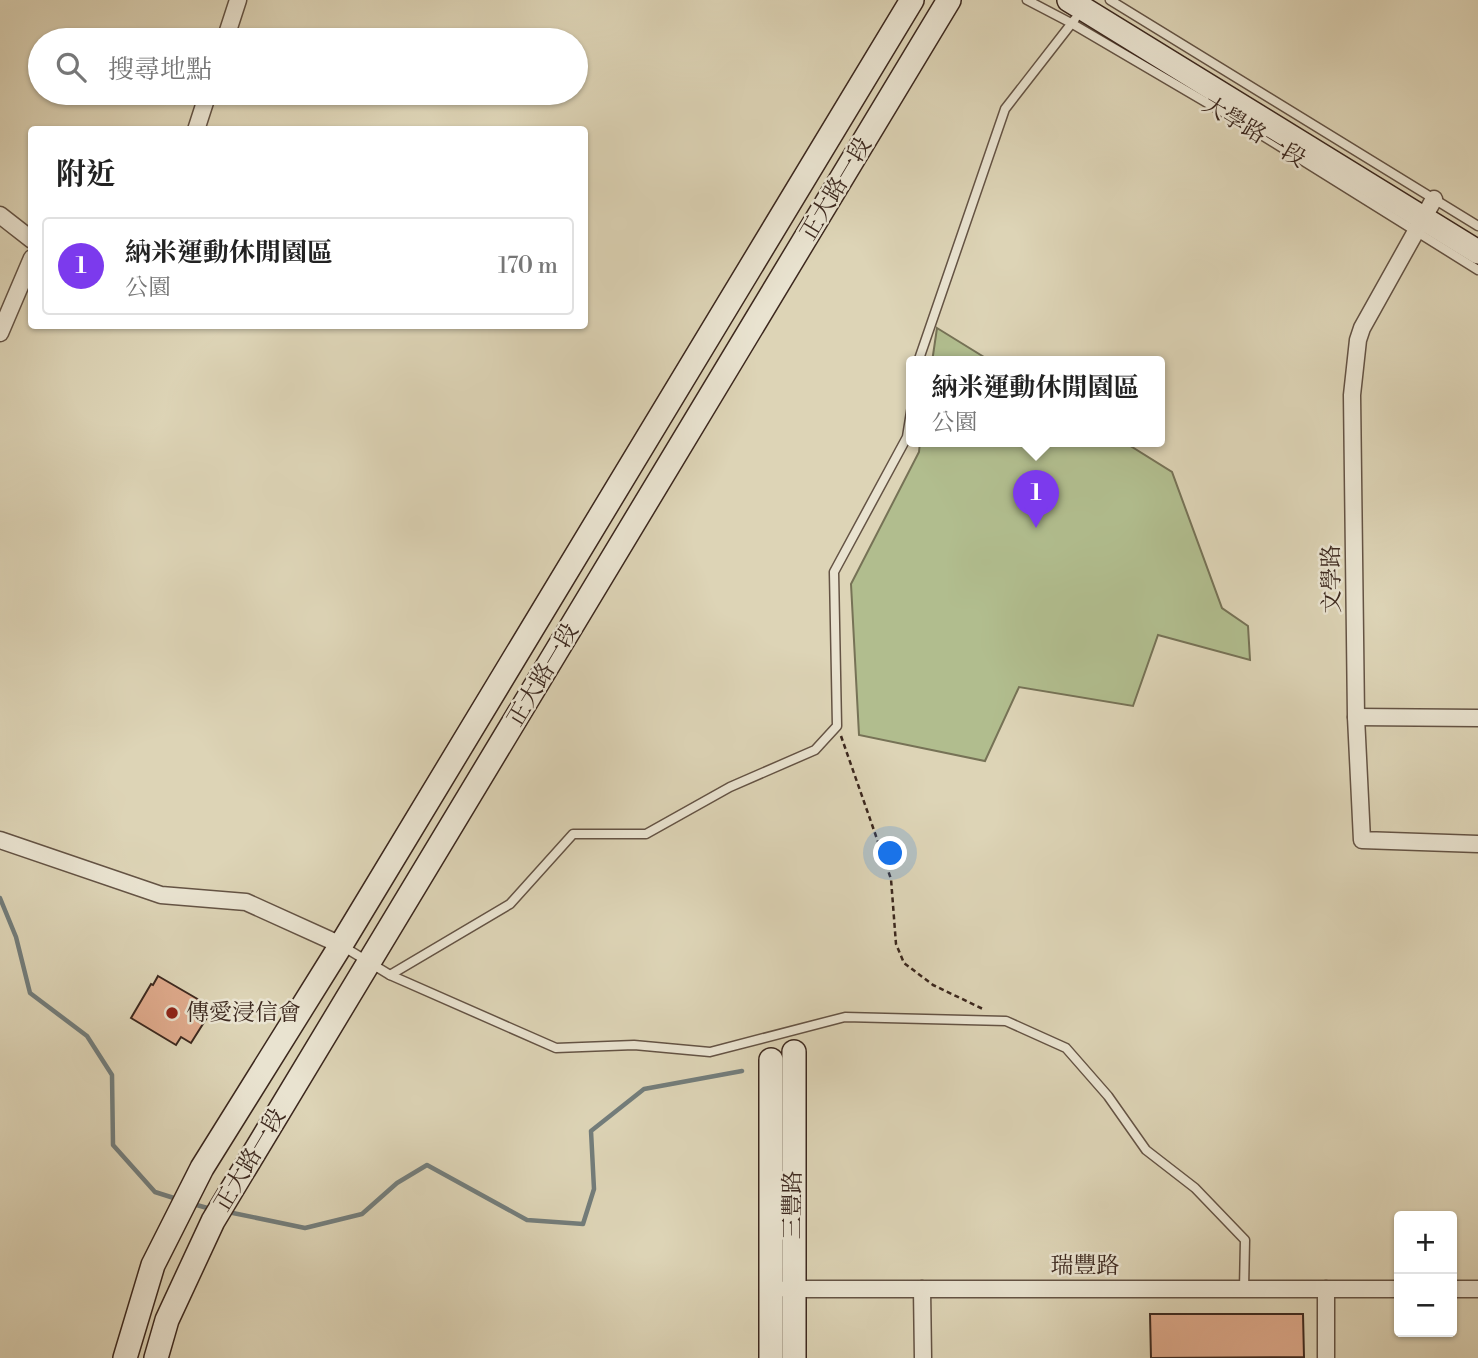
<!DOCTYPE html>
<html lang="zh-TW">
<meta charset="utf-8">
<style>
:root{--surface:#fff;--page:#f2f2f2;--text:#222;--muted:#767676;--line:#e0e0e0;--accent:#7c3aed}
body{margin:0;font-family:"Libre Bodoni","Noto Serif TC",serif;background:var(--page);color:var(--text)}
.controls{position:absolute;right:21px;bottom:21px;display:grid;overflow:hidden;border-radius:7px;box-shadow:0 2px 5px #0004}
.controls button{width:63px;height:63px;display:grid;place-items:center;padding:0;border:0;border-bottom:2px solid var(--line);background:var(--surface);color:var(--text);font:35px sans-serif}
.you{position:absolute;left:891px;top:854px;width:24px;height:24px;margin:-18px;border:5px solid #fff;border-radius:50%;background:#1a73e8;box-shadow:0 0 0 10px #1a73e833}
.badge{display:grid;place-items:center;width:46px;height:46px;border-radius:50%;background:var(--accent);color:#fff;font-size:23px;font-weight:700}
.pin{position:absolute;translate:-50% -58px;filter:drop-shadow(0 2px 4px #0008)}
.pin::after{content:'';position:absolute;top:37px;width:24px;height:21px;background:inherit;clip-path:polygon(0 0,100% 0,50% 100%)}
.popup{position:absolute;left:906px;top:356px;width:259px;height:91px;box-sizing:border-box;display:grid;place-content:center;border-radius:7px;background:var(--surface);filter:drop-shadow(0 2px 5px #0005);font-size:23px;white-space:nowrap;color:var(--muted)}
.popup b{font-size:26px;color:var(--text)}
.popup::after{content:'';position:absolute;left:50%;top:100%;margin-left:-14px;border:14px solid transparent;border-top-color:var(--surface)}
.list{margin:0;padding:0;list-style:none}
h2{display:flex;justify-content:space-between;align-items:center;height:91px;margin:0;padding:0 28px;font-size:30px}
h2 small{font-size:23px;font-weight:400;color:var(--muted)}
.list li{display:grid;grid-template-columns:46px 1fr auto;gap:21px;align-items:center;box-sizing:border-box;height:98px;margin:0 14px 14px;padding:0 14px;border:2px solid var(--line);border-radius:7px}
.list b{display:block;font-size:26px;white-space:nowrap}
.list p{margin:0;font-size:23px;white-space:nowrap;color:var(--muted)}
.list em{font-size:23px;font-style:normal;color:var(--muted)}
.icon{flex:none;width:38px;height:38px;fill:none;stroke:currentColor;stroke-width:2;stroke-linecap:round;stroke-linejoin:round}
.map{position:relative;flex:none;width:1478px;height:1358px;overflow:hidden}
.search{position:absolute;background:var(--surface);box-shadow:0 2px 5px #0004;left:28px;top:28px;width:560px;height:77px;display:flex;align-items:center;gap:18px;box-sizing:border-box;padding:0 24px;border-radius:38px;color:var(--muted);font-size:26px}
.panel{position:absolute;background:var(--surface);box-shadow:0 2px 5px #0004;left:28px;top:126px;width:560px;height:203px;border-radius:7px}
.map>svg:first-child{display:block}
</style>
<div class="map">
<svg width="1478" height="1358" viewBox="0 0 1478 1358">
<rect width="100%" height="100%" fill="#ddd4b6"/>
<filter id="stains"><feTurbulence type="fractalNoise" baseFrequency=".00286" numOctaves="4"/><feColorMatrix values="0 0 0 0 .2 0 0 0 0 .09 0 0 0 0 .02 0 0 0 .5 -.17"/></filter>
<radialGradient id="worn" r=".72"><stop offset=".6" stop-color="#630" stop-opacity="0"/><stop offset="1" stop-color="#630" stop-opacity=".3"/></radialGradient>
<g fill="#b1bd8e" stroke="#767256" stroke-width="2">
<path d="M937,328L992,362H932Z"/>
<path d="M920,442H1124L1172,472L1222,608L1248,626L1250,660L1158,635L1133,706L1019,687L985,761L859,735L851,584L919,452Z"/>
</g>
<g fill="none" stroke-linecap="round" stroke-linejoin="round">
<g stroke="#737d7b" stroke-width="4.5">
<path d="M0,898L16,937L30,993L87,1036L112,1075L113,1145L155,1192L177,1199"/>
<path d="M193,1204L211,1209"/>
<path d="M228,1212L305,1228L362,1214L397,1183L427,1165L527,1220L583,1224L594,1189L591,1131L644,1089L742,1071"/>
</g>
</g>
<g fill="#e0ab8d" stroke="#3c281e" stroke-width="2">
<path d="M158,976L213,1008L191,1043L181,1037L176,1045L131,1018L151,984L153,985Z"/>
<path d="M1150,1314H1303L1304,1357L1151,1358Z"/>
</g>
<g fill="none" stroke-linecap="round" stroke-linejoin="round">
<g stroke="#645344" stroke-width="11">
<g id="lane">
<path d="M1027,0L1071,23L1255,131L1478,270"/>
<path d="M1110,0L1478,226"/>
<path d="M918,362L1005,109L1075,19"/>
<path d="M344,947L390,975L556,1048L634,1045L710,1052L845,1017L1006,1021L1066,1048L1108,1096L1146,1150L1195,1188L1245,1240L1244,1289"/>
<path d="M390,975L510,904L573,834H646L730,787L815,750L837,726L834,572L907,437L912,406"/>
</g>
</g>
<g stroke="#645344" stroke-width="19">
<g id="street">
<path d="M225,40L238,0"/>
<path d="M196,130L208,93"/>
<path d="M1434,199L1362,328L1358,340L1352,395L1356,717L1362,840L1478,844"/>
<path d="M0,215L32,240"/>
<path d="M0,333L32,258"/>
<path d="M1356,717L1478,718"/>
<path d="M0,840L161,895L246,902L341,945"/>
<path d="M786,1289H1399"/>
<path d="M922,1289L923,1358"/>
<path d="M1326,1289V1358"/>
<path d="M1452,1289H1478"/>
</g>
</g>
<g stroke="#3c281e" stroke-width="26">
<g id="secondary">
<path d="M1069,0L1478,252"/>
<path d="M794,1052V1358"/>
<path d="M125,1358L153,1265L202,1168L341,945L912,0"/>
<path d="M156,1358L167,1320L213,1221L949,0"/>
<path d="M771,1358V1060"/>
</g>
</g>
<path stroke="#3c281e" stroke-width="2.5" stroke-dasharray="5 3.5" stroke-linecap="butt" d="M841,736L891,879L896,944L904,963L933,985L983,1009"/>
<use href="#lane" stroke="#e9e3d0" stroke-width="8"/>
<use href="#street" stroke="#e9e3d0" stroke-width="16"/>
<use href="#secondary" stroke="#e9e3d0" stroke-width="23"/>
</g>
<circle fill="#8f2418" stroke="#e9e3d0" stroke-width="2.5" cx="172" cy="1013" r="7"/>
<g text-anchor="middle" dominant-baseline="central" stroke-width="5" stroke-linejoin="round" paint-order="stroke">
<g font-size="23" fill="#3c281e" stroke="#e9e3d0">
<text transform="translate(1254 132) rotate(31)">大學路一段</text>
<text transform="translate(836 189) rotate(-59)">正大路一段</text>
<text transform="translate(1332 579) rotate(-91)">文學路</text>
<text transform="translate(543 675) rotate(-59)">正大路一段</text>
<text transform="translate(250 1160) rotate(-59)">正大路一段</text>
<text transform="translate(793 1205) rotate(-90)">三豐路</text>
<text x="1085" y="1266">瑞豐路</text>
</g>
<g font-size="23" fill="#3c281e" stroke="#e9e3d0" text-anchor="start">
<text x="186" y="1013">傳愛浸信會</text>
</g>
</g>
<rect width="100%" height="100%" filter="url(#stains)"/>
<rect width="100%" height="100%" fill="url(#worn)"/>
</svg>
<div class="controls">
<button>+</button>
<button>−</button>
</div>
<div class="you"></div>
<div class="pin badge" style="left:1036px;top:528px">1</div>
<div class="popup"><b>納米運動休閒園區</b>公園</div>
<div class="search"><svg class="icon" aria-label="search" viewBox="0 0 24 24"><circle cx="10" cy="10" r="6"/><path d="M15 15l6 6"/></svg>搜尋地點</div>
<section class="panel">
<h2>附近<small></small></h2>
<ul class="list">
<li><span class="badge">1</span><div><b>納米運動休閒園區</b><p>公園</p></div><em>170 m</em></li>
</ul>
</section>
</div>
